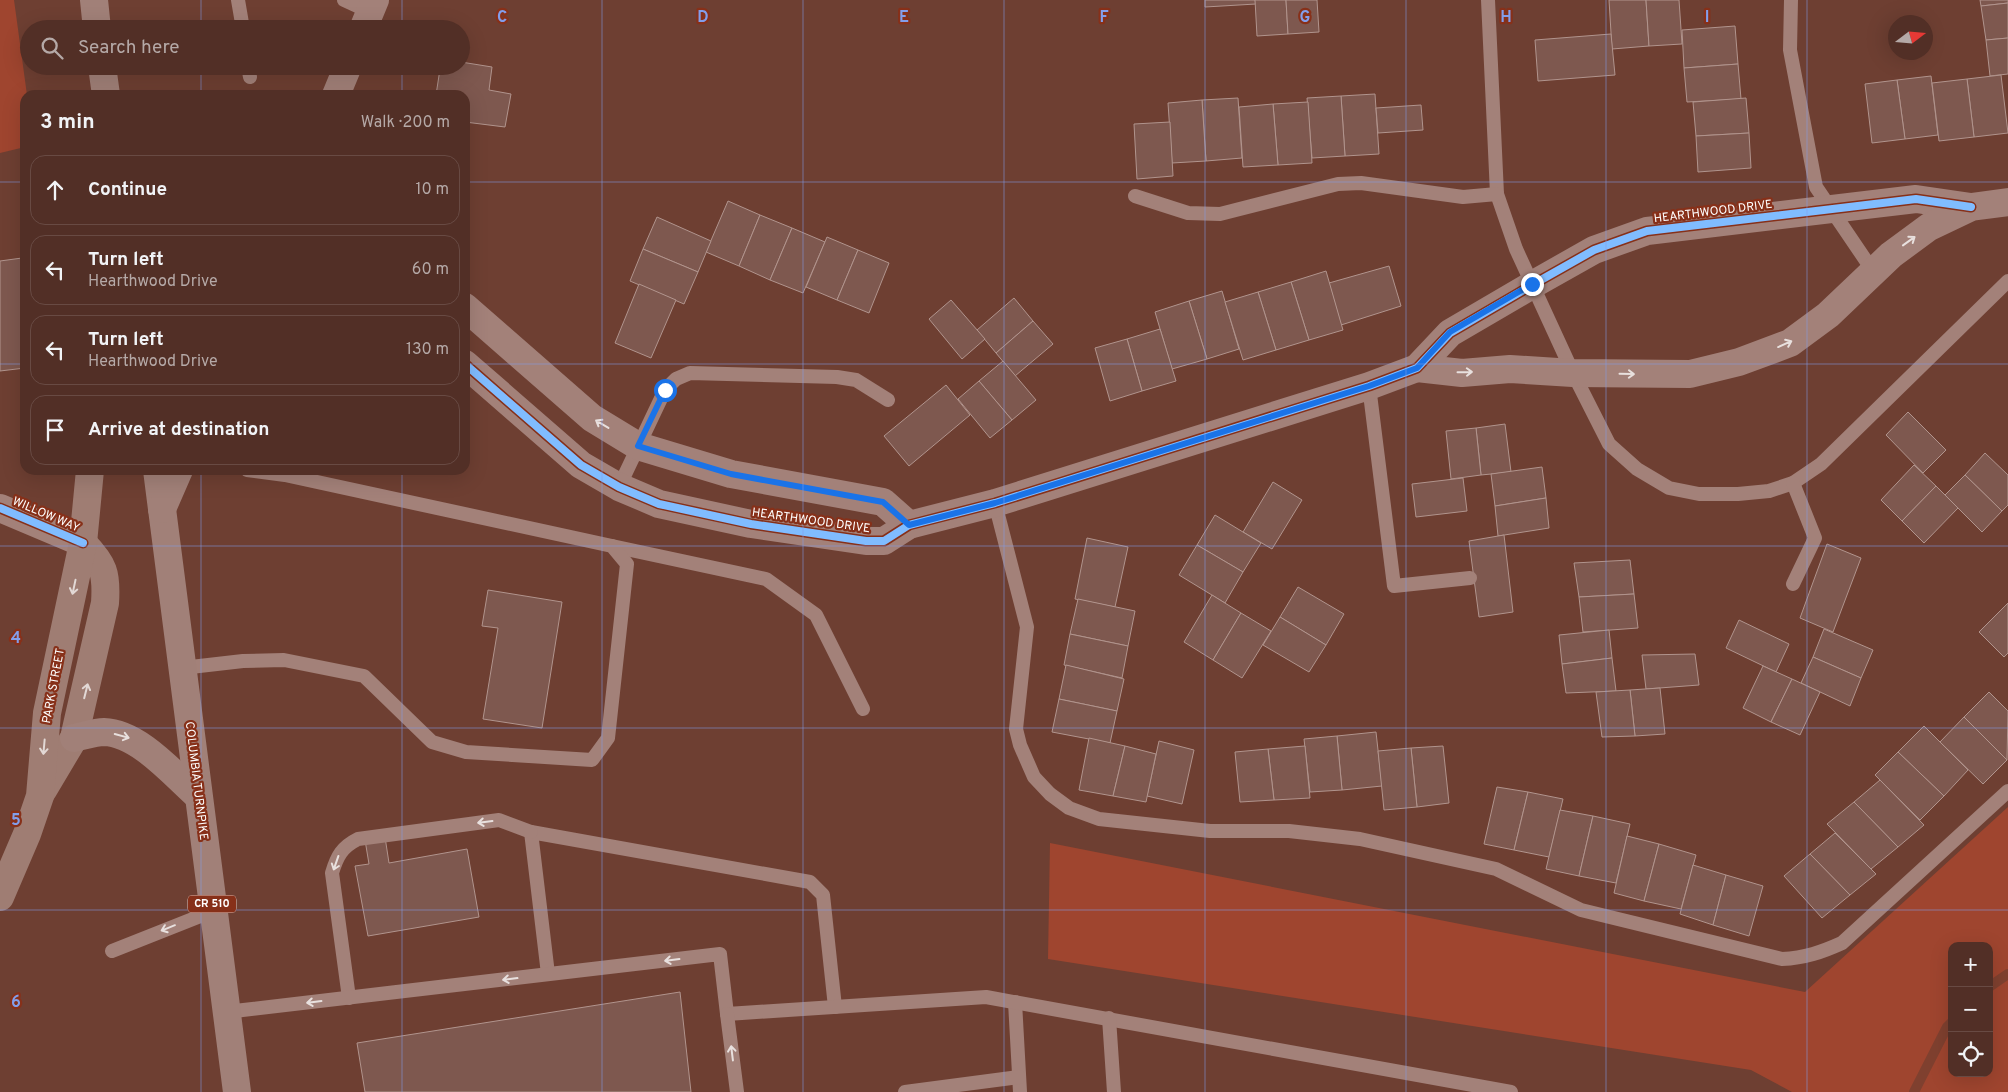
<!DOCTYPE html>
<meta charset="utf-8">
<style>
:root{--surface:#522f26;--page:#58372e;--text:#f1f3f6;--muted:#b5a9a7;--line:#684a43}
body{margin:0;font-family:Overpass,sans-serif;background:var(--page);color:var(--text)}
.controls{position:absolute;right:15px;bottom:15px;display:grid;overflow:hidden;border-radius:10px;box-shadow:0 5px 20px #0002}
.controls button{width:45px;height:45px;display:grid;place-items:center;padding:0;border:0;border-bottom:1px solid var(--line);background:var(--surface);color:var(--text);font:25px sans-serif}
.compass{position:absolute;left:1888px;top:15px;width:45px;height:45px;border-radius:50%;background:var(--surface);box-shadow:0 5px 20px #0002;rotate:74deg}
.stop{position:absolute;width:15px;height:15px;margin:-11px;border:4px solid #1a73e8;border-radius:50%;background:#fff}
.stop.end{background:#1a73e8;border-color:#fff;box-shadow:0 1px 5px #0008}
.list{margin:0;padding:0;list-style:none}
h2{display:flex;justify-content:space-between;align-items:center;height:65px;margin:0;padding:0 20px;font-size:21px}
h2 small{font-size:16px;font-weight:400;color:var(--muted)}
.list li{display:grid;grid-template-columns:32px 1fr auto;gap:15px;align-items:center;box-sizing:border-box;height:70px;margin:0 10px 10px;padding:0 10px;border:1px solid var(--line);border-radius:15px}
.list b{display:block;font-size:19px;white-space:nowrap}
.list p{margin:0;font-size:16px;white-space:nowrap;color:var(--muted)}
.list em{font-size:16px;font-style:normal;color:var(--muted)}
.icon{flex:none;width:28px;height:28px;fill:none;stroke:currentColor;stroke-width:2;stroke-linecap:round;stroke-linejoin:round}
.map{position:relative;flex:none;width:2008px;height:1092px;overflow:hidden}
.search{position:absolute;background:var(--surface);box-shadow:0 5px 20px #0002;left:20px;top:20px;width:450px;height:55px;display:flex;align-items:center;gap:12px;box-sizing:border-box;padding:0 18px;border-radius:28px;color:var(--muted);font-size:19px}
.panel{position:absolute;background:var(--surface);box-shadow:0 5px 20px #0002;left:20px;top:90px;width:450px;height:385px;border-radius:15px}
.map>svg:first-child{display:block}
</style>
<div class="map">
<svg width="2008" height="1092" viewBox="0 0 2008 1092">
<rect width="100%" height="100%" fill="#6e3f32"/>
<g fill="#9f452f" fill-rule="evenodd">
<path d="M0,0H14L27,95H25V147L0,153Z"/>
<path d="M2008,807V1092H1792L1751,1070L1048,959L1050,843L1805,992ZM1952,946H1989V1073H1952Z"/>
</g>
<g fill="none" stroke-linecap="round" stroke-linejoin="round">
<g stroke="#7f402f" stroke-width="10">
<path d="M1989,987L2008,974"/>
<path d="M1914,1092L1947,1027L1952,1022"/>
</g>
</g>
<g fill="#7e584f" stroke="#b1948d">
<path d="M1205,0H1255L1256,4L1205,7Z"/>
<path d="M1255,0H1286L1288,34L1257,36Z"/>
<path d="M1286,0H1317L1319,32L1288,34Z"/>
<path d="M1609,0H1646L1649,46L1612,49Z"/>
<path d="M1646,0H1679L1682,44L1649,46Z"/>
<path d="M1980,0H2008V3L1981,6Z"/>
<path d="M2008,3V38L1986,40L1981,6Z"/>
<path d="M1735,26L1738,64L1684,68L1682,30Z"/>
<path d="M1611,34L1615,75L1538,81L1535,40Z"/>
<path d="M2008,38V74L1990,76L1986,40Z"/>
<path d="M461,62L492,67L489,90L511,94L505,127L465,122V95H436L440,69L448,70L449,66H461Z"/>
<path d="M1738,64L1741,99L1687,102L1684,68Z"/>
<path d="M2001,75L2008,133L1974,137L1967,79Z"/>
<path d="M1931,76L1938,135L1905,139L1897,80Z"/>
<path d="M1967,79L1974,137L1939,141L1932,83Z"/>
<path d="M1897,80L1905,139L1872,143L1865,84Z"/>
<path d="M1375,94L1379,154L1345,156L1341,96Z"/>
<path d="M1341,96L1345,156L1312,158L1307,98Z"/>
<path d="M1238,98L1242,158L1206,161L1202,100Z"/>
<path d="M1746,98L1749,133L1696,136L1693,102Z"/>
<path d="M1202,100L1206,161L1172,163L1168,103Z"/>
<path d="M1308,102L1312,163L1278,165L1273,104Z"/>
<path d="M1273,104L1278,165L1243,167L1239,107Z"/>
<path d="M1421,105L1423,130L1378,133L1376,108Z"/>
<path d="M1170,122L1173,176L1137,179L1134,124Z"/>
<path d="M1749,133L1751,168L1698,172L1696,136Z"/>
<path d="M728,201L760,215L739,266L706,252Z"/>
<path d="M760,215L792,228L770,280L739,266Z"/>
<path d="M657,217L711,241L698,272L643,249Z"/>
<path d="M792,228L825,242L803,293L770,280Z"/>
<path d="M827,237L858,250L837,300L806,287Z"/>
<path d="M643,249L698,272L684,304L630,281Z"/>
<path d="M858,250L889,263L869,313L837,300Z"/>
<path d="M22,258L25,277V368L0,371V261Z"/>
<path d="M1389,266L1401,306L1341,325L1329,283Z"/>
<path d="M1326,271L1343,330L1309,340L1291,282Z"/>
<path d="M1291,282L1309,340L1276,350L1258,292Z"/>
<path d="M639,284L676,300L651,358L615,343Z"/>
<path d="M1222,291L1239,349L1207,359L1189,301Z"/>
<path d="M1258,292L1276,350L1243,360L1225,302Z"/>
<path d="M1014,298L1033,321L996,353L977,330Z"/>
<path d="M951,300L985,339L962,359L929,319Z"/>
<path d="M1189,301L1207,359L1172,369L1155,312Z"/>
<path d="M1033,321L1053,344L1015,376L996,353Z"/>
<path d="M1160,329L1176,381L1142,391L1127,339Z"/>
<path d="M1127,339L1142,391L1110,401L1095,348Z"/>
<path d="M1003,361L1036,400L1012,420L979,381Z"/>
<path d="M979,381L1012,420L990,438L958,399Z"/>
<path d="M946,385L970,415L909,466L884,436Z"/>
<path d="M1908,412L1946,450L1923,473L1886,435Z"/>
<path d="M1505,424L1511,472L1481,475L1476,428Z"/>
<path d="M1476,428L1481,475L1451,479L1446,431Z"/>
<path d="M1985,453L2008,475V505L2002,511L1965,475Z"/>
<path d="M1914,465L1936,486L1902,521L1881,500Z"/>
<path d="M1542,467L1546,498L1495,506L1491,474Z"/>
<path d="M1965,475L2002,511L1982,532L1945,495Z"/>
<path d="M1463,478L1467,511L1416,517L1412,484Z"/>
<path d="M1273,482L1302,500L1272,549L1243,532Z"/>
<path d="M1936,486L1958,508L1924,543L1902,521Z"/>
<path d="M1546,498L1549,528L1498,536L1495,506Z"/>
<path d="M1215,515L1261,543L1243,572L1197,545Z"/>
<path d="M1504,535L1513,612L1479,617L1469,541Z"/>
<path d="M1087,538L1128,547L1115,607L1075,599Z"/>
<path d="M1827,544L1861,558L1833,632L1800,618Z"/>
<path d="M1197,545L1243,572L1225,603L1179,575Z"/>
<path d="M1630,560L1634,594L1579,597L1574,563Z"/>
<path d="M1298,587L1344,614L1326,645L1280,617Z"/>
<path d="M488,590L562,602L542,728L483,719L498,628L482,626Z"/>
<path d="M1634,594L1638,628L1583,632L1579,597Z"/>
<path d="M1212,595L1241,613L1213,660L1184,642Z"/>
<path d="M1078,599L1135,611L1128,646L1070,634Z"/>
<path d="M2008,603V653L2004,657L1979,632Z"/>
<path d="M1241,613L1271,631L1242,678L1213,660Z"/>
<path d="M1280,617L1326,645L1309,672L1263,645Z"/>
<path d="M1739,620L1789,644L1776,672L1726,648Z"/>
<path d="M1824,629L1873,650L1861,678L1813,657Z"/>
<path d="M1609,630L1612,658L1562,664L1559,635Z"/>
<path d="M1070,634L1128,646L1122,678L1064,665Z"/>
<path d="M1695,654L1699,685L1646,689L1642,655Z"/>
<path d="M1813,657L1861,678L1850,706L1801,683Z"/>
<path d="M1612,658L1616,691L1566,693L1562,664Z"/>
<path d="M1066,665L1124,679L1117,711L1059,699Z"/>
<path d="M1763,666L1792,679L1771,722L1743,708Z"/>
<path d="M1792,679L1820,692L1800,735L1771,722Z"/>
<path d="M1660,688L1665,734L1635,736L1630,690Z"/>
<path d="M1630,690L1635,736L1602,737L1596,692Z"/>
<path d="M1989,692L2008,711L2007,760L1964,717Z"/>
<path d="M1059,699L1117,711L1110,743L1052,732Z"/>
<path d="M1964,717L2007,760L1983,784L1940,742Z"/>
<path d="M1924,726L1968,770L1944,796L1898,752Z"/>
<path d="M1376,732L1382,786L1342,790L1337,736Z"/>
<path d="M1337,736L1342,790L1310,792L1304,739Z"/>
<path d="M1089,738L1125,746L1113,796L1079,790Z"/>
<path d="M1159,741L1194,750L1182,804L1147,796Z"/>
<path d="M1125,746L1156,754L1146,802L1113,796Z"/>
<path d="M1305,746L1310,798L1274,800L1268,749Z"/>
<path d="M1443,746L1449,803L1417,807L1411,748Z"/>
<path d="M1411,748L1417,807L1384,810L1378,751Z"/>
<path d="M1268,749L1274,800L1240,802L1235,752Z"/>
<path d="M1898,752L1944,796L1920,820L1875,775Z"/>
<path d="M1880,780L1924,825L1898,847L1854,802Z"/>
<path d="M1497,787L1528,792L1514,850L1484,844Z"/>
<path d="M1528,792L1563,799L1549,857L1514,850Z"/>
<path d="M1854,802L1898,847L1871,869L1827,824Z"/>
<path d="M1560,810L1593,816L1579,876L1546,869Z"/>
<path d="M1593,816L1630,824L1616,883L1579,876Z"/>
<path d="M1835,833L1876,874L1850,895L1810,854Z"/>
<path d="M1627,836L1659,844L1644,901L1614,893Z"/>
<path d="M385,837L389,863L467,849L479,917L368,936L355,866L369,864L365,840Z"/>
<path d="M1659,844L1696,855L1681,909L1644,901Z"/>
<path d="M1810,854L1850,895L1822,918L1784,876Z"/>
<path d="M1693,865L1726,875L1713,925L1680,914Z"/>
<path d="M1726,875L1763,886L1749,936L1713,925Z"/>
<path d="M680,992L691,1092H365L357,1043Z"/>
</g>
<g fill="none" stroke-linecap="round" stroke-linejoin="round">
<g stroke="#a38179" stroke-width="14">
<path d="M238,0L243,29"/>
<path d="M344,0L370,12"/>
<path d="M1488,0L1497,194L1516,249L1573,373L1609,444L1637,469L1669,488L1699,494H1738L1769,491L1793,483L1821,464L2008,281"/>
<path d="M1791,0L1790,50L1816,187L1873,271"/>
<path d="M248,66L250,77"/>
<path d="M1135,196L1188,213L1220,214L1338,184L1361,183L1463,197L1497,194"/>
<path d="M1369,386L1394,586L1470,578"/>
<path d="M1793,483L1815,538L1793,584"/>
<path d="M619,487L665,390L676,379L690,373L837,377L856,380L888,400"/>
<path d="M995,503L1027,627L1016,729L1020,745L1034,777L1050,794L1069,808L1099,819L1210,831H1289L1360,839L1496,869L1581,910L1782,959C1805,958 1822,952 1842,943L2008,791"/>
<path d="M612,546L766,579L816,615L863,709"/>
<path d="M182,668L243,661L284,660L364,676L432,742L466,752L592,760L608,738L627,564L612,546L285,475L247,470"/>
<path d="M112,951L213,911"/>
<path d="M548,974L531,832L810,882L823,895L835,1007"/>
<path d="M349,998L332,873C337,856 342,847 358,839L499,820L531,832"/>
<path d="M1015,1002L1020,1092"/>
<path d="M226,1012L720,954L727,1014L986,997L1511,1092"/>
<path d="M727,1014L737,1092"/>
<path d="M1109,1018L1114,1092"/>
<path d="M905,1092L1019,1077"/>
</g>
<g stroke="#a38179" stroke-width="28">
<path d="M363,29L375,0"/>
<path d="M336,95L348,66"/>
<path d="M465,307L592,418L638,446L731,474L883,502L909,525"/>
<path d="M465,364L581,465L619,487L659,504L751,524L866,541H884L909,525L995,503L1369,386L1417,368L1450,333L1532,285L1594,250L1647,231L1916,199L1971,207"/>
<path d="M1417,368L1462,373L1510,369L1573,373L1690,374L1739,362L1790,343L1828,315L1891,255L1929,227L1971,207L2008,202"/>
<path d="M0,508L83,543"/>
</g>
<g stroke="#9f7d73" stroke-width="28">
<path d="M43,790L74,738L105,603C107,573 104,565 83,543"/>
<path d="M0,897L27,834L40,796L47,713L83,543L90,470"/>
</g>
<g stroke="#a18078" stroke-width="28">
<path d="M94,0L97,29"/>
<path d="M102,66L106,95"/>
<path d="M157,470L237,1092"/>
<path d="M162,509L179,470"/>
<path d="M74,738C84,736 95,732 104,732C139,733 174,775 198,796"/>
</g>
<g stroke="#873019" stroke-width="11">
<g id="cycleway">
<path d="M465,364L581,465L619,487L659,504L751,524L866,541H884L909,525L995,503L1369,386L1417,368L1450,333L1532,285L1594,250L1647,231L1916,199L1971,207"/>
<path d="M0,508L83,543"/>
</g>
</g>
<use href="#cycleway" stroke="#80bcff" stroke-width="8"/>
</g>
<defs><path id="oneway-shaft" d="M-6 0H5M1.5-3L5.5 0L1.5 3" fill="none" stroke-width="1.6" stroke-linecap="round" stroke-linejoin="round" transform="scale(1.25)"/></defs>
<g stroke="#e8e0de">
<use href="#oneway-shaft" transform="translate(1909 241) rotate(-36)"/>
<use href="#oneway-shaft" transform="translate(1785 344) rotate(-24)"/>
<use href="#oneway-shaft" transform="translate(1465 372) rotate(-1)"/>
<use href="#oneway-shaft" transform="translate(1627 374) rotate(1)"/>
<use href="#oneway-shaft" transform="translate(602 424) rotate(-149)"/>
<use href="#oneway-shaft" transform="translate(485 822) rotate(173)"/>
<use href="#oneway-shaft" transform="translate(336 863) rotate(109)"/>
<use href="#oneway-shaft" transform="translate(168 928) rotate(158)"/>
<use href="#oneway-shaft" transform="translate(672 960) rotate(173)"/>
<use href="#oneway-shaft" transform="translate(510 979) rotate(173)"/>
<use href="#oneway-shaft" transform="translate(314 1002) rotate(173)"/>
<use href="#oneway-shaft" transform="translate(732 1053) rotate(-97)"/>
</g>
<g stroke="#e2d8d5">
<use href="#oneway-shaft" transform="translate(74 587) rotate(102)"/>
<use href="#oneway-shaft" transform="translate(86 691) rotate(-76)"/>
<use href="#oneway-shaft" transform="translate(44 747) rotate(95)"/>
</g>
<use stroke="#e8dfdd" href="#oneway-shaft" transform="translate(122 736) rotate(15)"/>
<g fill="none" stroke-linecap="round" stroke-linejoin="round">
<path stroke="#1a73e8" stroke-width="6" d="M665,390L638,446L731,474L883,502L909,525L995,503L1369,386L1417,368L1450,332L1532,284"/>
</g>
<path fill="none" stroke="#839eea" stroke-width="1" stroke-opacity="0.55" d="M201,0V29M402,0V29M602,0V1092M803,0V1092M1004,0V1092M1205,0V1092M1406,0V1092M1606,0V1092M1807,0V1092M201,66V95M402,66V95M0,182H25M465,182H2008M0,364H25M465,364H2008M201,470V1092M402,470V1092M0,546H2008M0,728H2008M0,910H2008"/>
<g text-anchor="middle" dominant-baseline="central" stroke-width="4.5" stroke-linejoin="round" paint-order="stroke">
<rect fill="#873019" stroke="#dbc1ba" stroke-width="1" x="188" y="895.5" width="48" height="17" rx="4"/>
<g font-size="11" font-weight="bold" fill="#fff">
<text x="212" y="904">CR 510</text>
</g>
<g font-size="12" fill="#fff" stroke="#873019">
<text transform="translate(1713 212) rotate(-7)">HEARTHWOOD DRIVE</text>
<text transform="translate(46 515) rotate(23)">WILLOW WAY</text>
<text transform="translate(811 521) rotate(8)">HEARTHWOOD DRIVE</text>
<text transform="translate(54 686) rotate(-79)">PARK STREET</text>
<text transform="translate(196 781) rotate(83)">COLUMBIA TURNPIKE</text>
</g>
</g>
<g font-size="16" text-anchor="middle" font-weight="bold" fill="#839eea" stroke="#873019" stroke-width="4.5" stroke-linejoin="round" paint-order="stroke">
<text x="502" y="22">C</text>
<text x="703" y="22">D</text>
<text x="904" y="22">E</text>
<text x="1104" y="22">F</text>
<text x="1305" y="22">G</text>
<text x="1506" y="22">H</text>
<text x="1707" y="22">I</text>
<text x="16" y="643">4</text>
<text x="16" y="825">5</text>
<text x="16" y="1007">6</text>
</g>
</svg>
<div class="controls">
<button>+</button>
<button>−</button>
<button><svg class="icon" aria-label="locate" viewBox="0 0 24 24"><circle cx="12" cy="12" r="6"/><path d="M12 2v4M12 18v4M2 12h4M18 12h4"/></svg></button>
</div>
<svg class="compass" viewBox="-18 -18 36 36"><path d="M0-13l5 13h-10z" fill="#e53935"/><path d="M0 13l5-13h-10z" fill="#b5a9a7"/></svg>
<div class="stop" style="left:665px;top:390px"></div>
<div class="stop end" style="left:1532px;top:284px"></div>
<div class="search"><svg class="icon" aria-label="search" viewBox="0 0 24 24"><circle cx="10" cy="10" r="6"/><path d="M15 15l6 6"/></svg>Search here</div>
<section class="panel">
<h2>3 min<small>Walk · 200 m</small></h2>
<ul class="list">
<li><svg class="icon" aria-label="ahead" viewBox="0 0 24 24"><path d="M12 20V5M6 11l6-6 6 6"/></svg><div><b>Continue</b></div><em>10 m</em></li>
<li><svg class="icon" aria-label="left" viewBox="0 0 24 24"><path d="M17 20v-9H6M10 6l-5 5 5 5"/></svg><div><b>Turn left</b><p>Hearthwood Drive</p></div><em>60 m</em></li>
<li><svg class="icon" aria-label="left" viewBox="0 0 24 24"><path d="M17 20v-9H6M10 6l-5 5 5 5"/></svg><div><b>Turn left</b><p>Hearthwood Drive</p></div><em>130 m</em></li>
<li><svg class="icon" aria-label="arrive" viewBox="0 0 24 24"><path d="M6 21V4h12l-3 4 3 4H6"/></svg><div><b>Arrive at destination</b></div></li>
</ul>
</section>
</div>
